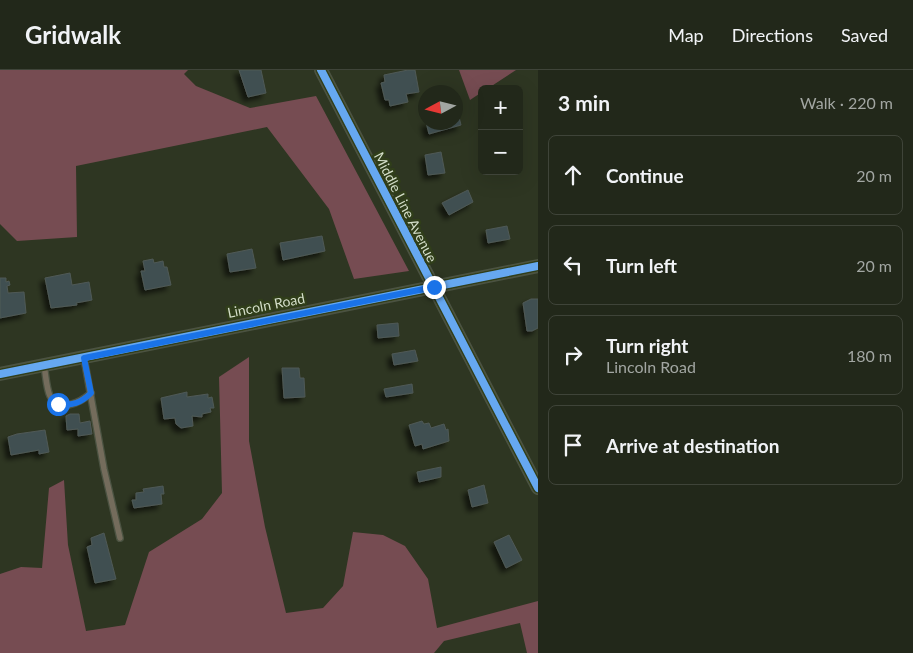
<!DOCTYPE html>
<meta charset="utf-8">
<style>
:root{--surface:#22281a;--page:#2e3427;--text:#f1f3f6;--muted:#a2a6a2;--line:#3f4439}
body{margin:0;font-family:Lato,sans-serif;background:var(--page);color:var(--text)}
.controls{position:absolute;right:15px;top:15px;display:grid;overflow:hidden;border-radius:8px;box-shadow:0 5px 20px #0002}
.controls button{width:45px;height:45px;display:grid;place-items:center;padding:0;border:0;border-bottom:1px solid var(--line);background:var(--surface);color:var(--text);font:25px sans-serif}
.compass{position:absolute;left:418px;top:15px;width:45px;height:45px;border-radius:50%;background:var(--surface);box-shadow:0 5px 20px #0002;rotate:263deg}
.stop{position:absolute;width:15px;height:15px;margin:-11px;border:4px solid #1a73e8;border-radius:50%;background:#fff}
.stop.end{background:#1a73e8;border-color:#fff;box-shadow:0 1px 5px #0008}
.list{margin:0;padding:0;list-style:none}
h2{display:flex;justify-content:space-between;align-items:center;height:65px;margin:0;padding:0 20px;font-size:21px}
h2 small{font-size:16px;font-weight:400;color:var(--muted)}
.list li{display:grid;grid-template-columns:32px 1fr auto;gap:15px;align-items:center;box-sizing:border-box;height:80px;margin:0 10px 10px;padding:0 10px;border:1px solid var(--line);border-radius:8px}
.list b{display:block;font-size:19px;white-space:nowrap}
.list p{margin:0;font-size:16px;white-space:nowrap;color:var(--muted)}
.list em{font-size:16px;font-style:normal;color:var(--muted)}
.icon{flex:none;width:28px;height:28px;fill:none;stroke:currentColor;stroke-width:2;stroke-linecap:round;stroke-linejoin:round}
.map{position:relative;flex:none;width:538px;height:583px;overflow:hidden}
header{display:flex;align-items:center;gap:30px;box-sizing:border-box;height:70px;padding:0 25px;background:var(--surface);border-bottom:1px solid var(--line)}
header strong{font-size:24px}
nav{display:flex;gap:28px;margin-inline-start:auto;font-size:18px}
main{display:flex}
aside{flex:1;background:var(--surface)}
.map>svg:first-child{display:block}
</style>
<header>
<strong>Gridwalk</strong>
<nav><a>Map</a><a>Directions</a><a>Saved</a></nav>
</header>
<main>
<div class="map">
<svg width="538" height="583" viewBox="0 0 538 583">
<defs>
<filter id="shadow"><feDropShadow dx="-4.5" dy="4.5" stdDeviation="2.5" flood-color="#0009"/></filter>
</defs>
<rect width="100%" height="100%" fill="#2e3622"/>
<g fill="#764c52">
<path d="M0,0H188L184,4L196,16L250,38L316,26L409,201L354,209L329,139L267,57L76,96L77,167L17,171L0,154Z"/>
<path d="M459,0H516L487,19H482V22L470,30Z"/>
<path d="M249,287V371L265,457L286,543L323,538L343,516L353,462L383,465L405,476L428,509L437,558L538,531V583H527L520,553L444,571L434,583H0V504L21,497L42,498L49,418L64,410L68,475L86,561L125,555L149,482L202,449L222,423L219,307Z"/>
</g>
<g fill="#405051" stroke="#4f5956" filter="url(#shadow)">
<path d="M239,0H261L266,23L248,27Z"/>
<path d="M408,0H415L419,22L406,24L408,32L390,36L389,30H385L381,13L385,12L384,5Z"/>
<path d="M458,43L461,55L429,64L426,52H456V44Z"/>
<path d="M441,82L445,103L428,105L425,85Z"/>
<path d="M468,120L473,132L449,145L442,133Z"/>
<path d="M507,156L510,169L488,173L486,160Z"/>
<path d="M322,166L325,181L283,190L280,173Z"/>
<path d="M252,179L256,198L230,202L227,184Z"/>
<path d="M153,189L154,193L163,191L164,197H167L171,215L145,220L141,201H145L143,191Z"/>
<path d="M70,203L72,215L89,212L92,230L76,233L77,235L51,238L45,208Z"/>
<path d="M0,208H6V212L9,211L10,215L7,216L8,223L24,222L26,243L0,248Z"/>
<path d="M531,229H538V258L532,261H527L523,233Z"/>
<path d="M398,253L399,266L378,268L377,255Z"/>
<path d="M415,280L418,291L394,295L392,284Z"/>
<path d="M282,298H299L300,308H304L305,327L284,328Z"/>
<path d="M412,314L413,323L386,327L384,319Z"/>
<path d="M187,322V327L208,324V328L212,327L214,338H210L211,342L202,344V347L192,346L193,356L181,358L176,354L175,348L164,349L161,328Z"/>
<path d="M70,344H79L80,353L90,351L92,364L78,366V359L67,360L66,346Z"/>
<path d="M422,351L424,354L429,353L431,358L444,354L446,360L448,359L449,371L423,379L422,374L415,376L409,355Z"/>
<path d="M45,360L49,382L39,384V380L11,385L8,367L17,364Z"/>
<path d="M441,397V407L419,412L417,402Z"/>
<path d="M484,415L488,433L472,437L468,420Z"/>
<path d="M163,416L164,424H161L162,434L134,438L132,430H136V423L144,422L143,419Z"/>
<path d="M104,463L116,509L95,513L87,477L92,475L91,468Z"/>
<path d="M509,465L522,490L506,498L494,472Z"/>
</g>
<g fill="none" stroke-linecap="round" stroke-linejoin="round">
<g stroke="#4b5342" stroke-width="8">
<g id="service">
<path d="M84,288L104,399L120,468"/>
<path d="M44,296C46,305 46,317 50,326C58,344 81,332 91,323"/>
</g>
</g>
<g stroke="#4b5342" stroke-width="14">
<g id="minor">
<path d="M321,0L538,418"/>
<path d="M0,304L538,196"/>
</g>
</g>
<use href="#service" stroke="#746c5c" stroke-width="5.5"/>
<use href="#minor" stroke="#746c5c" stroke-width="11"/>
<g stroke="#303e1a" stroke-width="11">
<g id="cycleway">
<path d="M321,0L538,418"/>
<path d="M0,304L538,196"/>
</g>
</g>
<use href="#cycleway" stroke="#66a8f1" stroke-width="8"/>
</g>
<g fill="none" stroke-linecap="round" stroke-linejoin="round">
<path stroke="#1a73e8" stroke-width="6" d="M58,334C72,336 81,333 91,323L84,288L434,217"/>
</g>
<g text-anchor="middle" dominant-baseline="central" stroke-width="5" stroke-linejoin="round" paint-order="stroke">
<g font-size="14" fill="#d4dec9" stroke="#303e1a">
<text transform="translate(406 137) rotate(63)">Middle Line Avenue</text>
<text transform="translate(266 235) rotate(-11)">Lincoln Road</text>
</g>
</g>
</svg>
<div class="controls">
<button>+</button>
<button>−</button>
</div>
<svg class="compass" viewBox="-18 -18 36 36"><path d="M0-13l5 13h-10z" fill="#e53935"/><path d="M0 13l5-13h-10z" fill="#a2a6a2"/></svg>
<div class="stop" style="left:58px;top:334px"></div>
<div class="stop end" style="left:434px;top:217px"></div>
</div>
<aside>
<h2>3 min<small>Walk · 220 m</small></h2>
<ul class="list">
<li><svg class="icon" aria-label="ahead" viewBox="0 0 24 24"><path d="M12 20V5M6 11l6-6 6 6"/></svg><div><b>Continue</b></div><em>20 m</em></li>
<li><svg class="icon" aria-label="left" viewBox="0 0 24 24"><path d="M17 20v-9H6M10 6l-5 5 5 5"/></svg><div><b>Turn left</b></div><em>20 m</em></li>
<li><svg class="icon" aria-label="right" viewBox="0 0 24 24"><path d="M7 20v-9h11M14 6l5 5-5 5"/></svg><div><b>Turn right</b><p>Lincoln Road</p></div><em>180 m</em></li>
<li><svg class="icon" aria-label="arrive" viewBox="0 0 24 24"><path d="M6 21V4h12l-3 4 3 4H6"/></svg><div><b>Arrive at destination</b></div></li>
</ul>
</aside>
</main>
